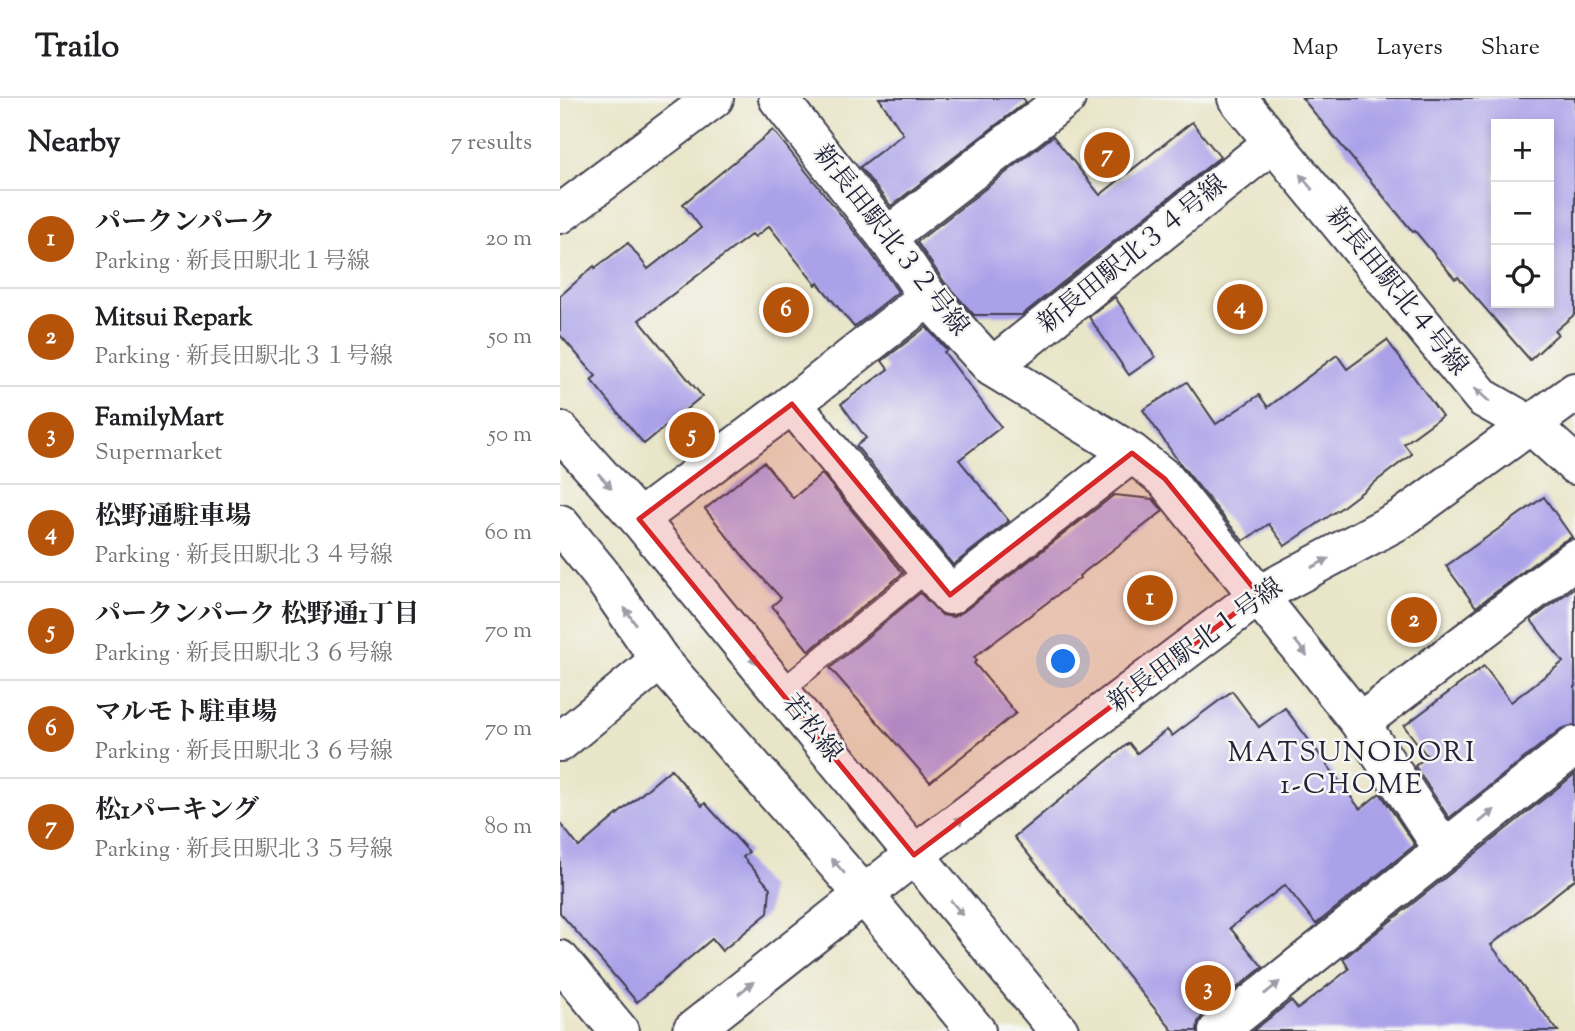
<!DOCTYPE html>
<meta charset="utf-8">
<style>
:root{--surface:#fff;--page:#f2f2f2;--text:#202124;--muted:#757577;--line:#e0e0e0;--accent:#b45309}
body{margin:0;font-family:"Sorts Mill Goudy","Noto Serif JP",serif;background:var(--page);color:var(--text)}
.controls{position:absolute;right:21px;top:21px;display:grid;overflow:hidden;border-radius:0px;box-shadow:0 4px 10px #0003}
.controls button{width:63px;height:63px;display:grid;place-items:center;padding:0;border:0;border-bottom:2px solid var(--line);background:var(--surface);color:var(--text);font:35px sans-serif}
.you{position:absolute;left:504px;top:564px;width:24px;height:24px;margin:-18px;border:5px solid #fff;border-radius:50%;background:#1a73e8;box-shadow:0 0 0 10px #1a73e833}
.badge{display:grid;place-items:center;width:46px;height:46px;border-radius:50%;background:var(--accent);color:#fff;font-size:23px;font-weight:700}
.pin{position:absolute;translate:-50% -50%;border:4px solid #fff;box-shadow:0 2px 7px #0006}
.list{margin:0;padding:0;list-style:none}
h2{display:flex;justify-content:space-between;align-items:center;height:91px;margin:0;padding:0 28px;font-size:30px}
h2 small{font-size:23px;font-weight:400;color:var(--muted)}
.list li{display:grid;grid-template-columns:46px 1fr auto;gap:21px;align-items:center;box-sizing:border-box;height:98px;padding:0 28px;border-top:2px solid var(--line)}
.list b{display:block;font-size:26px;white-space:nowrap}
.list p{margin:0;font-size:23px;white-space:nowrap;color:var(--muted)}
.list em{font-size:23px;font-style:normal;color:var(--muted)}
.icon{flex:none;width:38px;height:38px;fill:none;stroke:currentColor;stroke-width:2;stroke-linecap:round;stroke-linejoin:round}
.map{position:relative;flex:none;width:1015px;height:933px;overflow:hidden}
header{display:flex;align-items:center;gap:42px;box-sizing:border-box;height:98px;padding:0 35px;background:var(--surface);border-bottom:2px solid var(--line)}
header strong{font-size:33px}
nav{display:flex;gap:38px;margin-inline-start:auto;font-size:24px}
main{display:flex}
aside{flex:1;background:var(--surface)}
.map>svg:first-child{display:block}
</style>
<header>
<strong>Trailo</strong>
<nav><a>Map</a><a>Layers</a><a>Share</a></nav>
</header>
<main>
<aside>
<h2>Nearby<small>7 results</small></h2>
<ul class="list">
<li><span class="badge">1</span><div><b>パークンパーク</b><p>Parking · 新長田駅北１号線</p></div><em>20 m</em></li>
<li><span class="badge">2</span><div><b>Mitsui Repark</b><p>Parking · 新長田駅北３１号線</p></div><em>50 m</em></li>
<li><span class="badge">3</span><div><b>FamilyMart</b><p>Supermarket</p></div><em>50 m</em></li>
<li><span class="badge">4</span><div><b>松野通駐車場</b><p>Parking · 新長田駅北３４号線</p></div><em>60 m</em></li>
<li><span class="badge">5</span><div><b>パークンパーク 松野通1丁目</b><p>Parking · 新長田駅北３６号線</p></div><em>70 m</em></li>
<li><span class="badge">6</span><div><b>マルモト駐車場</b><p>Parking · 新長田駅北３６号線</p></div><em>70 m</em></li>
<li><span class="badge">7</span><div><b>松1パーキング</b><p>Parking · 新長田駅北３５号線</p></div><em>80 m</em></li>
</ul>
</aside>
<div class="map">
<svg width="1015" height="933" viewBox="0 0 1015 933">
<rect width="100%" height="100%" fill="#f6f6f2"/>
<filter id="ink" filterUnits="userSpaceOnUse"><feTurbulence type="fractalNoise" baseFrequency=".0143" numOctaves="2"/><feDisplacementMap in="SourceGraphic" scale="14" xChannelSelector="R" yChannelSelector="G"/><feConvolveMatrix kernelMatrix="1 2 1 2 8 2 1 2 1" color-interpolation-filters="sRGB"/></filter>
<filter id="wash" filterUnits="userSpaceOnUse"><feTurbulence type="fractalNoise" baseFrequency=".00686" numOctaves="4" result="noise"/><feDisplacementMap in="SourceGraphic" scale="28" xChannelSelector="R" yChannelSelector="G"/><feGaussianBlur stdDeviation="1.57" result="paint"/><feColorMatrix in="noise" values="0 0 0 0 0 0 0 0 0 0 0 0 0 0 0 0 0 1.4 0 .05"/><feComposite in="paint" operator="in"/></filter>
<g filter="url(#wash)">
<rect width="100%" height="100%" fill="#e9e5c8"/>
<g id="blocks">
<g fill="#aba1e9" fill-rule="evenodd">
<path d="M319,0H463L466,4L331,108L300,69L343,36Z"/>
<path d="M742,0H1015V216L995,233L998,236L970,262L898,179L895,181L855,133L853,134ZM936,26H989V205H936Z"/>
<path d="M632,24L660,59L462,217H414L385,185L357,144L493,38L540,97Z"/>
<path d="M213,32L309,152L338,194L294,229L258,185L256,187L209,128L195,139L192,136L79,222L142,298L84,346L31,282L36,278L0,237V198L34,168L35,170L68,145L88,171L141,130L123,106Z"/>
<path d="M555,199L595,259L569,277L529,219Z"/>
<path d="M366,229L387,252L384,254L441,329L399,362L449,423L393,467L296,348L306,340L281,306L328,271L322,263Z"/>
<path d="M827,242L882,318L844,346L852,356L781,410L725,448L709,426L683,443L618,363L583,312L627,284L656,326L699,297L708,309L777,257L787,271Z"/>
<path d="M204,364L233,400L262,376L343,475L249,553L212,508L221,500L187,463L145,411Z"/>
<path d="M554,397L593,401L603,413L519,478L520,480L414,559L417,562L414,565L456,615L370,684L270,570L360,495L382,517L393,519L403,514Z"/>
<path d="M984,399L1012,439L1002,444L916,509L886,468Z"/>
<path d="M1015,489V627L1001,631L889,720L855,668L867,658L844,628L924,568L951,604L1003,564L971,522Z"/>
<path d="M672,593L699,629L725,610L800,711L820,695L855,747L756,826L725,787L670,830L703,869L644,916L638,924L637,933H613L454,739L569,645L577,655L607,632L612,638Z"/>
<path d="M111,671L142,708L145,705L189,754L183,759L210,790L208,815L162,853L152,841L77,904L0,815V725L19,749Z"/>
<path d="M1015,676V781L931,847L998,933H693L731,903L738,911L789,871L783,861Z"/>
</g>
</g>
</g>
<g filter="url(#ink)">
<use href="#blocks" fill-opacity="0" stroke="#403f50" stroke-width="2"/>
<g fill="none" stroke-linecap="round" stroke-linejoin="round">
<g stroke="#403f50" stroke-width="24">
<path id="service" d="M220,594L369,471"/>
</g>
<g stroke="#403f50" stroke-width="42">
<g id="minor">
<path d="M218,0L327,139L368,199L432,269L572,355L605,381L800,625L884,752L1015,648"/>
<path d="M677,0L923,300L972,328L1015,367"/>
<path d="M327,139L506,0"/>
<path d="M432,269L714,44"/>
<path d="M232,306L390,497L572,355"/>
<path d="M79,421L232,306L368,199"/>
<path d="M800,625L1015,461"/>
<path d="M0,644L100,562"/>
<path d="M0,862L59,933"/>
<path d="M132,933L354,757L699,497L841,421L1015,294"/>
<path d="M658,933L884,752"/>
</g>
</g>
<g stroke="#403f50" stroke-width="42">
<g id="tertiary">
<path d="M0,116L154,0"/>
<path d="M0,333L79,421L499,933"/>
<path d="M0,426L40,475L100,562L304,797L416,933"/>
</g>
</g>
<use href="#service" stroke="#fff" stroke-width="21"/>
<use href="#minor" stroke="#fff" stroke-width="38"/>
<use href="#tertiary" stroke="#fff" stroke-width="38"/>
</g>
<defs><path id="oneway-solid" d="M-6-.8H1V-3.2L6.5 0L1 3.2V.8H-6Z" transform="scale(1.75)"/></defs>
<g fill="#9c9ca7">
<use href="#oneway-solid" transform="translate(746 84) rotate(-129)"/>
<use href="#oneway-solid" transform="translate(922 297) rotate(-138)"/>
<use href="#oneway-solid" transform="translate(45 383) rotate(48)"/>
<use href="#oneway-solid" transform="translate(760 465) rotate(-28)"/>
<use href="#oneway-solid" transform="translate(70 518) rotate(-124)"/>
<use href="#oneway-solid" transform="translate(741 550) rotate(52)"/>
<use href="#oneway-solid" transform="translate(191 558) rotate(51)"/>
<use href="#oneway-solid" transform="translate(927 718) rotate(-39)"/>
<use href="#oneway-solid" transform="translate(396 725) rotate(-37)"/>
<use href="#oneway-solid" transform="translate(278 768) rotate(-131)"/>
<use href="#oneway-solid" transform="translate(397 810) rotate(51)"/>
<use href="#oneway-solid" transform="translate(186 890) rotate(-39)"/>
<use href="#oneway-solid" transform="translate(712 890) rotate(-39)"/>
</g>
</g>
<path fill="#d62828" fill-opacity="0.2" stroke="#d62828" stroke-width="5" stroke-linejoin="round" d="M232,306L390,497L572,355L605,381L699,497L354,757L79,421Z"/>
<g text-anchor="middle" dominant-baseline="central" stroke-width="5" stroke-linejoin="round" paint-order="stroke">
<g font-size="26" fill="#22223b" stroke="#f6f6f2">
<text transform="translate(330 143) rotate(52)">新長田駅北３２号線</text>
<text transform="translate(573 157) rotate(-39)">新長田駅北３４号線</text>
<text transform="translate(836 194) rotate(51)">新長田駅北４号線</text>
<text transform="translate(636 548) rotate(-36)">新長田駅北１号線</text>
<text transform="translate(251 631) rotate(51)">若松線</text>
</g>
<g font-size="28" letter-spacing="2" fill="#22223b" stroke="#f6f6f2">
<text x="792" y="656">MATSUNODORI<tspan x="792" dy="32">1-CHOME</tspan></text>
</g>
</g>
</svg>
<div class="controls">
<button>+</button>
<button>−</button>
<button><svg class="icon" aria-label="locate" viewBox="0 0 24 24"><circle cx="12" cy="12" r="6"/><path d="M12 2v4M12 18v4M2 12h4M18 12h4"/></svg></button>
</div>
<div class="you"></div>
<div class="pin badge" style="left:590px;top:500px">1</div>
<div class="pin badge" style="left:854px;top:522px">2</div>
<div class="pin badge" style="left:648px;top:890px">3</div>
<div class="pin badge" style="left:680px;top:209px">4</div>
<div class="pin badge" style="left:132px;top:337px">5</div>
<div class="pin badge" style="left:226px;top:212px">6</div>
<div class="pin badge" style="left:547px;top:57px">7</div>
</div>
</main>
